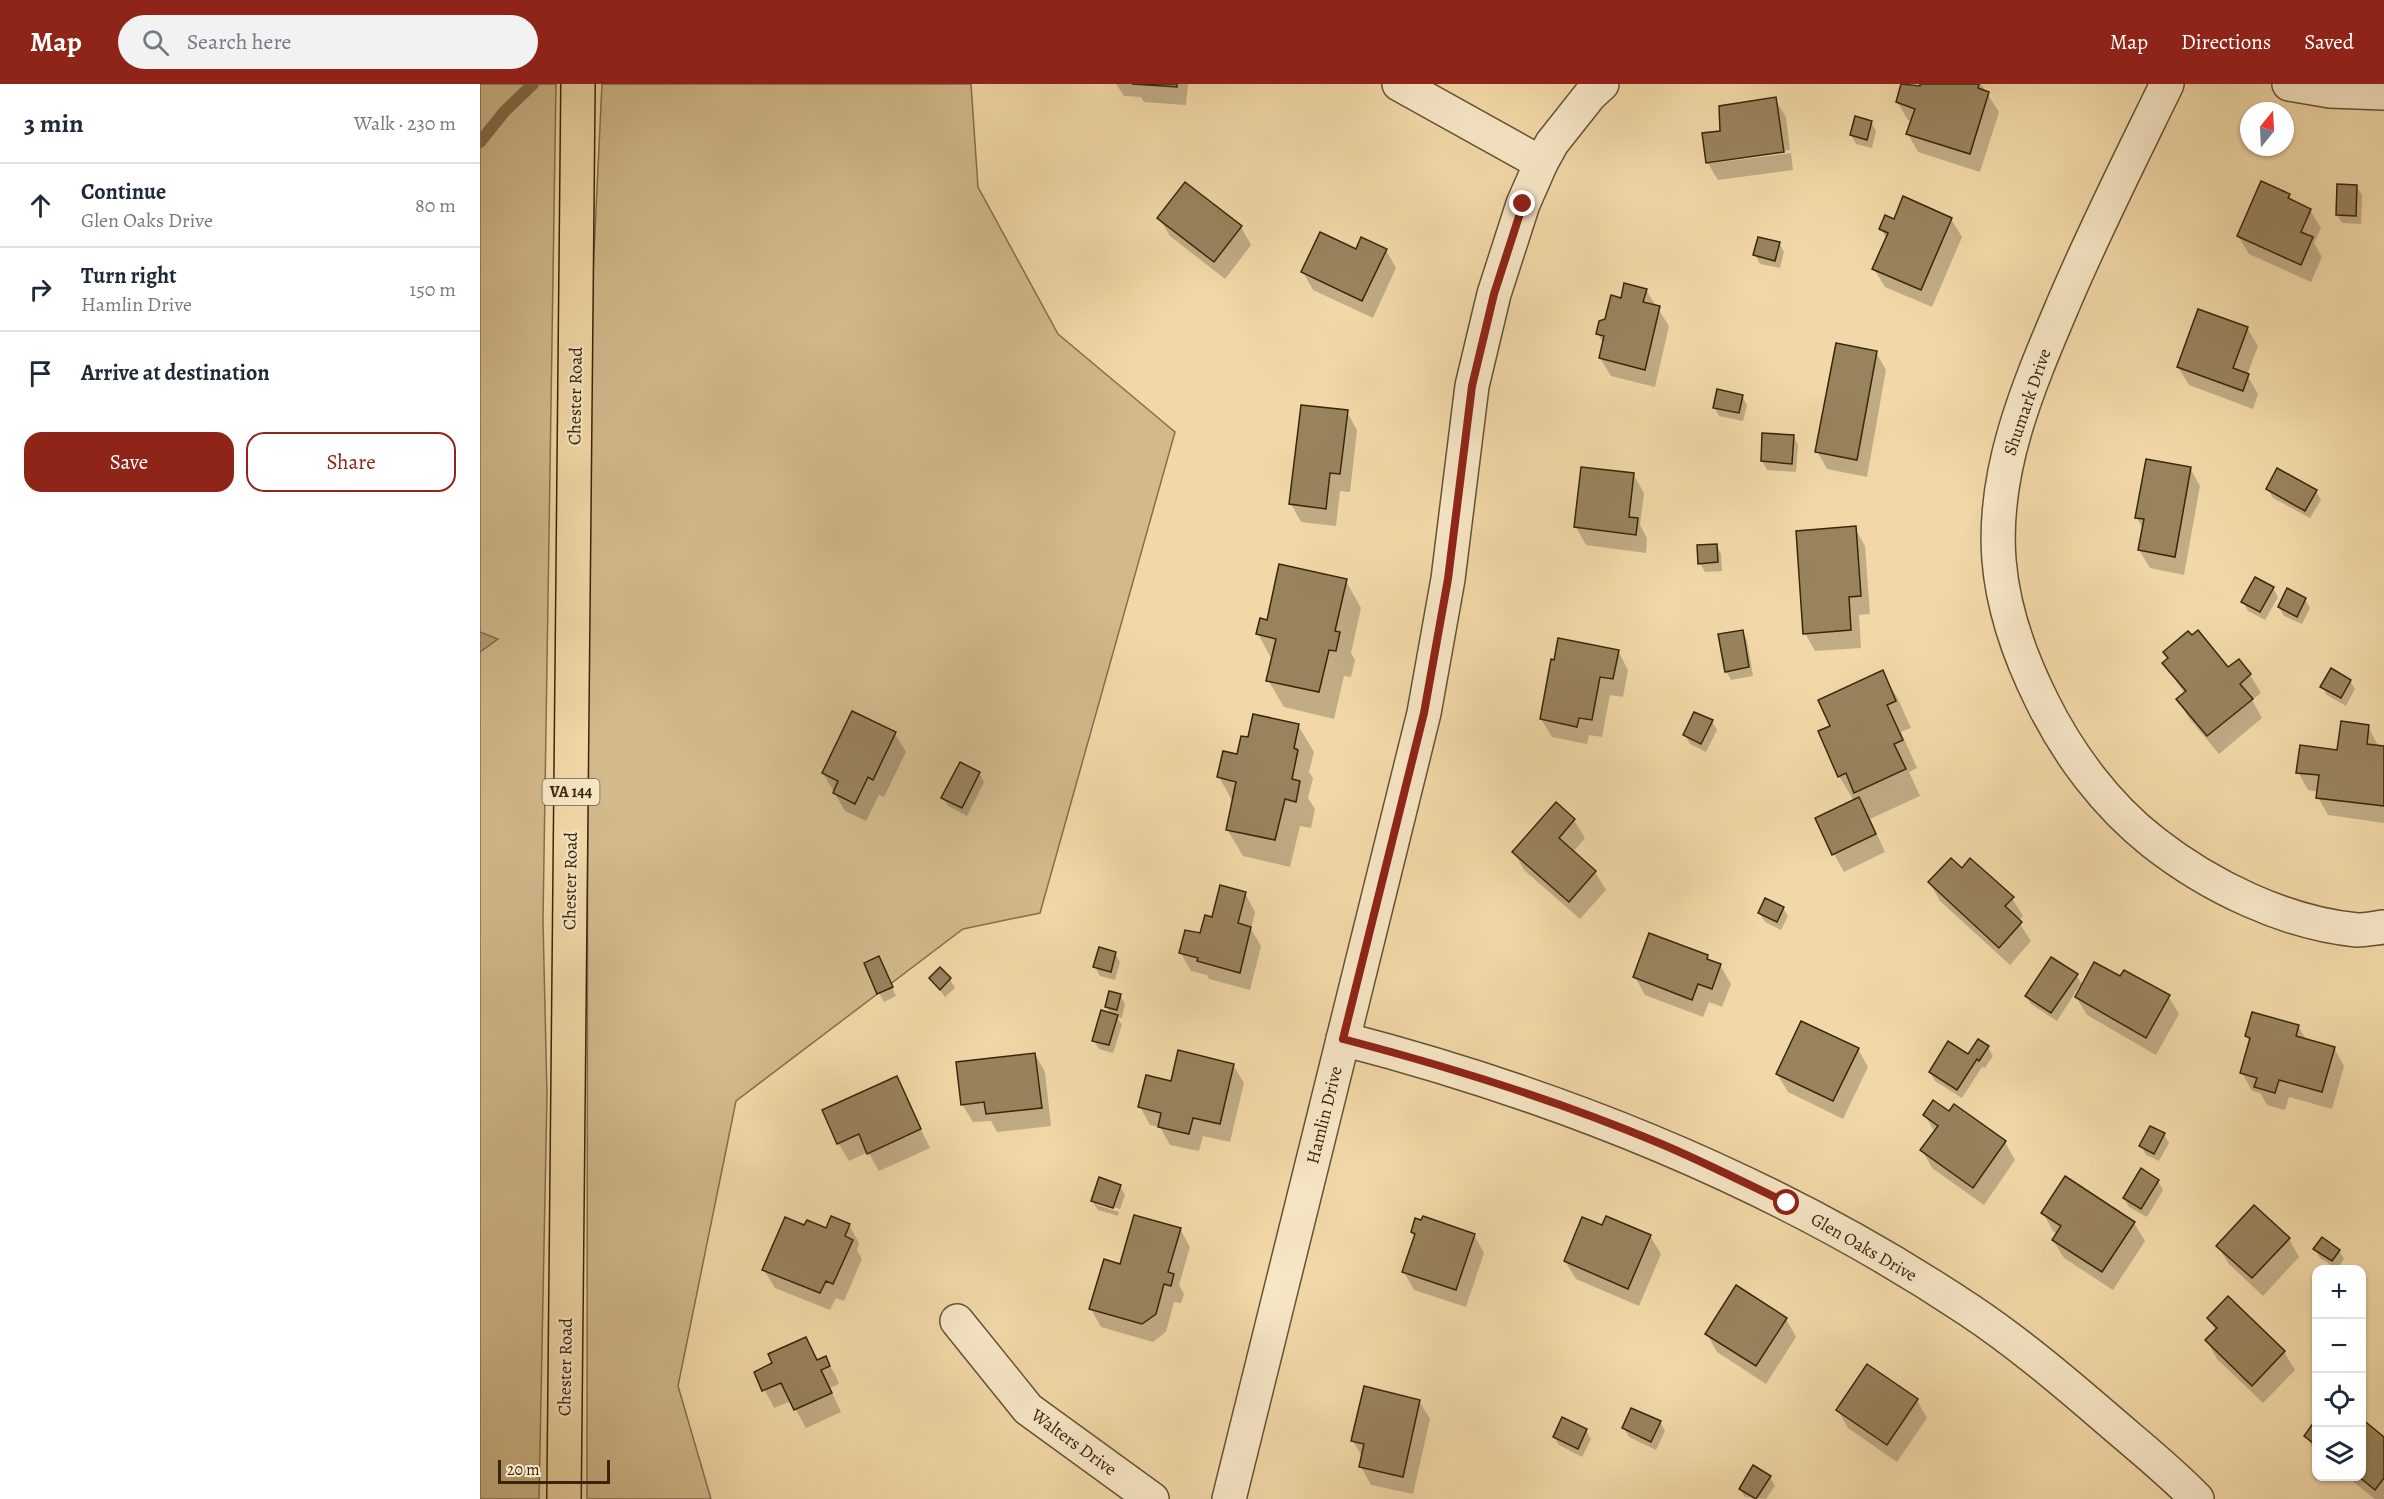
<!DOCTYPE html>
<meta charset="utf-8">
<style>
:root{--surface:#fff;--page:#f2f2f3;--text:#1f2937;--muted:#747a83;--line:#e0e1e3;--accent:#8f2418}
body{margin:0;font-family:Alegreya,serif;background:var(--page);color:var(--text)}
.controls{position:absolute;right:18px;bottom:18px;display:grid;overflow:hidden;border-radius:12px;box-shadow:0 2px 4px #0004}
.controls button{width:54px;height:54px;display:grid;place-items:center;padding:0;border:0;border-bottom:2px solid var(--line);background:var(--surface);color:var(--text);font:30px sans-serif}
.compass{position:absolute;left:1760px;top:18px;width:54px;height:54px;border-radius:50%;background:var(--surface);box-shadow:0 2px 4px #0004;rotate:18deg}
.scale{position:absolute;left:18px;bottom:15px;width:112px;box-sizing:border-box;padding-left:6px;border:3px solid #38260c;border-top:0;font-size:16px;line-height:21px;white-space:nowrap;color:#38260c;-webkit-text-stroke:4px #f7e6c6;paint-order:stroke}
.stop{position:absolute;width:18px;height:18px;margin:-14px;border:4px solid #8f2418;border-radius:50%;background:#fff}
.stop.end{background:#8f2418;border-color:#fff;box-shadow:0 2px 6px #0008}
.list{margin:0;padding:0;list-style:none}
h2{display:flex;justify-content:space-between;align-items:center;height:78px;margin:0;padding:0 24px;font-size:26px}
h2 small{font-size:20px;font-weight:400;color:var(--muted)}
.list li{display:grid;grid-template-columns:39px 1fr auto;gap:18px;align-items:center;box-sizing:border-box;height:84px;padding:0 24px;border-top:2px solid var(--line)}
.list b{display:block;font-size:22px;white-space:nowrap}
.list p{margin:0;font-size:20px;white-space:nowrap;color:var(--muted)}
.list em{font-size:20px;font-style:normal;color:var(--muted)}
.actions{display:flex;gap:12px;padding:18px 24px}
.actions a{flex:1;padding:14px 0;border:2px solid var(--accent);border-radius:18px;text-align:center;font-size:21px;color:var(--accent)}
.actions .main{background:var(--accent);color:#fff}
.icon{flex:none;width:33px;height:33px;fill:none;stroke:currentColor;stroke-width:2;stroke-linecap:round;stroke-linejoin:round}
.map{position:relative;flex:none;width:1904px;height:1415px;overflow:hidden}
header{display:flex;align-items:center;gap:36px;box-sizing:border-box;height:84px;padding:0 30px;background:var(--accent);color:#fff}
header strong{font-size:28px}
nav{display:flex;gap:33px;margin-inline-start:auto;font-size:21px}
.search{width:420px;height:54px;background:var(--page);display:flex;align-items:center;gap:15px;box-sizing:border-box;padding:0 21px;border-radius:33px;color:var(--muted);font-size:22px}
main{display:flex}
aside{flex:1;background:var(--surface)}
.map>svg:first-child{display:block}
</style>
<header>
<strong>Map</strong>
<div class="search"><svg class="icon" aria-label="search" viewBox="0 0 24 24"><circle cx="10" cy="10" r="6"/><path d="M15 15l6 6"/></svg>Search here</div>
<nav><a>Map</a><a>Directions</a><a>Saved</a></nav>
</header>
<main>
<aside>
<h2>3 min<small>Walk · 230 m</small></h2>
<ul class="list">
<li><svg class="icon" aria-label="ahead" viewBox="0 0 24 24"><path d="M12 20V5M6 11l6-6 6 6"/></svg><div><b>Continue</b><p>Glen Oaks Drive</p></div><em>80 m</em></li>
<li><svg class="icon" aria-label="right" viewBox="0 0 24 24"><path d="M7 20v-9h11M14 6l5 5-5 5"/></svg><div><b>Turn right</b><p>Hamlin Drive</p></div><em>150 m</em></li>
<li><svg class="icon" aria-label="arrive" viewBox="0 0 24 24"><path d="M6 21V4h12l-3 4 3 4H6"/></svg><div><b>Arrive at destination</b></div></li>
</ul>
<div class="actions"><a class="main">Save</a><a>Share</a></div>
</aside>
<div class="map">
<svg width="1904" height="1415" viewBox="0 0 1904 1415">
<rect width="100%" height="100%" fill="#f2d8a8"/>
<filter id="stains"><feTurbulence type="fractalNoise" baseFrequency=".00333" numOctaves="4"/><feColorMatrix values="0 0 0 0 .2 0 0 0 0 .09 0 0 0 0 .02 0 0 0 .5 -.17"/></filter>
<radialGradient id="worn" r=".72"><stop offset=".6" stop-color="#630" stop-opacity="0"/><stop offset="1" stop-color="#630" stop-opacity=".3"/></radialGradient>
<g fill="#d2ba8d" stroke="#85704c" stroke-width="1.5">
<path d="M0,0H76L63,837L67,1010L59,1415H0Z"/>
<path d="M122,0H491L498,103L578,250L695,348L560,829L483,845L256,1017L198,1302L231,1415H107L108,295Z"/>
</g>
<path fill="#b39b73" stroke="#826c4a" stroke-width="1.5" d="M0,548L18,555L0,568Z"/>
<g fill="#0003">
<path d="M636,0H708L706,21L664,18L661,13L644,12Z"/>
<path d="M1423,0L1441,4L1442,0H1501L1519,28L1500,88L1438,68L1428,50L1432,38L1428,36L1417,18Z"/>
<path d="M1295,15L1306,33L1310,66L1233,76V79L1311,69L1313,86L1238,96L1227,78L1241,48Z"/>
<path d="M1391,38L1396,47L1392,64L1376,60L1371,51Z"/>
<path d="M1877,103L1882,111L1881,140L1862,139L1857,131Z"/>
<path d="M1809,111L1813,118L1830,126L1841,144L1834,159L1842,173L1831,198L1769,170L1758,152Z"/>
<path d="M679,134L761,143L771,161L745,195L690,152Z"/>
<path d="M1471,135L1482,153L1452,223L1405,203L1394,185L1407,155L1401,145L1414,136Z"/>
<path d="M1299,159L1304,168L1300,184L1280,180L1275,171Z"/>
<path d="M906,166L916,184L893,234L833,206L823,188L876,167Z"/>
<path d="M1166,206L1189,242L1175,303L1131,292L1120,274L1124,261L1118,250L1142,216Z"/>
<path d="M1767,244L1778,262L1767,291L1778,310L1773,325L1709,301L1698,283Z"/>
<path d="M1396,268L1406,286L1387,393L1347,385L1337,367Z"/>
<path d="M1262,312L1267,321L1263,337L1239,332L1234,323Z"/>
<path d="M867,328L877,346L870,408L860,407L856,442L821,438L811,420Z"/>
<path d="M1313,352L1318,361L1316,388L1287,386L1282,377Z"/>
<path d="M1710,384L1720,402L1704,491L1670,484L1659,466L1663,445L1657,434Z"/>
<path d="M1153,390L1164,409L1160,441L1167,454L1166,469L1106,461L1096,443Z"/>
<path d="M1788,405L1836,407L1841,416L1830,434L1793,414Z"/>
<path d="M1375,444L1385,462L1390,530L1379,531L1381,564L1335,567L1325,549Z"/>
<path d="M1236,461L1241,470L1242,487L1225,488L1220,479Z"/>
<path d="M866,497L881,524L871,569L875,576L871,593L864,592L854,635L804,623L788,596L792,576L778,550L788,538Z"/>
<path d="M1793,504L1798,513L1785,536L1768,527L1763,518Z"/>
<path d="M1825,515L1830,524L1822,540L1804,532L1799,523Z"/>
<path d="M1262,547L1267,556L1273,592L1251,596L1246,587Z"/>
<path d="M1138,567L1148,586L1143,613L1130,611L1122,653L1109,651L1107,660L1072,653L1061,635L1076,578Z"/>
<path d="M1685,568L1770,591L1781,609L1772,616L1782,634L1739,670L1709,634L1698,616L1705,610L1684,579L1689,576Z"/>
<path d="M1402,588L1418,615L1431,644L1421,648L1437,684L1429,688L1440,712L1390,735L1405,768L1364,788L1354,770L1374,717L1359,692Z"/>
<path d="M1870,597L1875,605L1866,622L1847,611L1842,603Z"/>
<path d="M373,629L415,650L426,668L404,713L399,711L386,737L365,727L343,689Z"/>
<path d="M1232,637L1237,646L1226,668L1210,660L1205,651Z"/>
<path d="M818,641L834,668L829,688L833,694L828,714L835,725L831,744L820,742L810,783L763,772L747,745L753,718L739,693L758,671L769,654Z"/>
<path d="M1888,643L1899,663L1904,664V739L1848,731L1838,713L1839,708L1828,706L1818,688L1858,668Z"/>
<path d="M499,689L504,698L487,732L468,722L463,714Z"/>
<path d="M1076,720L1094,736L1105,754L1093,768L1115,788L1126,806L1100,835L1044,786L1034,768Z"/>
<path d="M1482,786L1532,814L1543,832L1538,837L1551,857L1530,881L1460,817L1450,799Z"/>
<path d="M765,809L775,828L771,845L781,862L770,906L729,895L727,891L711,887L701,869L721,851L733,834Z"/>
<path d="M1303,824L1308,832L1301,846L1285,838L1279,829Z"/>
<path d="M635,869L640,878L635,896L620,892L615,883Z"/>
<path d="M1227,873L1230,878L1240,881L1251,900L1242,923L1229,918L1223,933L1165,911L1155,893Z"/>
<path d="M403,883L416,912L404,918L399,909Z"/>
<path d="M1596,891L1603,902L1641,895L1688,912L1699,930L1676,971L1607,931L1596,913L1602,903L1600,901L1577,937L1551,920L1546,912Z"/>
<path d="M451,895H470L475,904L465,913Z"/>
<path d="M640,911L645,920L642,934L637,933L642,941L633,969L619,965L614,957L631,931L627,923Z"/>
<path d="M1818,942L1827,957L1854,964L1864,982L1852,1025L1809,1013L1805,1026L1787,1021L1780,1009L1772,1007L1762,989L1770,958L1767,952Z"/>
<path d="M1508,963L1513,972L1505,984L1502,983L1482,1014L1455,997L1450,988Z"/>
<path d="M1378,965L1388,983L1363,1035L1308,1008L1297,990Z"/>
<path d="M555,970L565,988L571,1042L517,1048L511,1037L493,1038L482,1020Z"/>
<path d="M753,981L764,999L750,1058L723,1052L719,1067L690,1061L680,1043L670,1041L660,1023L692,998Z"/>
<path d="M416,994L450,1064L399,1087L388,1068L369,1077L358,1059Z"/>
<path d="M1445,1031L1525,1058L1535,1076L1504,1121L1452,1084L1442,1066L1455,1049Z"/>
<path d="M1684,1050L1689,1059L1679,1077L1666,1071L1661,1062Z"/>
<path d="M1678,1097L1683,1106L1667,1133L1649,1123L1644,1114Z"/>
<path d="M640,1102L645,1111L640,1125L617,1118V1121L639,1128L638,1132L618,1126L612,1117Z"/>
<path d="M1563,1129L1654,1139L1665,1157L1633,1206L1584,1174L1573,1156L1577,1150L1573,1147Z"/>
<path d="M369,1141L379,1159L377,1166L382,1175L364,1217L356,1214L350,1226L295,1204L284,1186L325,1143L347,1146Z"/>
<path d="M1123,1143L1170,1152L1181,1170L1159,1222L1096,1195L1085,1177Z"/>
<path d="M700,1145L710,1163L699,1201L704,1210L701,1219L694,1218L686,1248L673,1258L621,1243L611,1225L641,1182Z"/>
<path d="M932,1148L994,1151L1004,1169L986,1223L934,1206L924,1188L935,1153Z"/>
<path d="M1809,1155L1819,1173L1783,1212L1749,1180L1738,1162Z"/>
<path d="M1835,1165L1859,1167L1864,1175L1857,1185L1840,1174Z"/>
<path d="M1748,1215L1804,1268L1815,1286L1783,1319L1737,1275L1727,1257L1736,1247L1729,1235Z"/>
<path d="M1306,1235L1316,1253L1286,1300L1237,1268L1227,1250Z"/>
<path d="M325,1254L338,1277L345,1274L356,1292L359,1300L350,1304L361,1328L326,1344L311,1317L294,1324L276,1289L294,1280Z"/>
<path d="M1437,1316L1447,1334L1417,1378L1368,1344L1358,1326Z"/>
<path d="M939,1317L950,1335L933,1410L891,1401L881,1383L883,1374L873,1357Z"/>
<path d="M1882,1337L1904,1354V1415H1895L1866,1392H1882Z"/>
<path d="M1180,1338L1185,1347L1176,1366L1149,1353L1144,1344Z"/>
<path d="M1836,1338V1370L1826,1352Z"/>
<path d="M1106,1347L1111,1355L1102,1373L1079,1361L1074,1353Z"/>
<path d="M1290,1393L1295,1402L1286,1415L1265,1413L1260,1405Z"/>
</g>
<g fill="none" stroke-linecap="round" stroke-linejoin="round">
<path stroke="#826c4a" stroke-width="12" d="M0,58L24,28L53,0"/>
</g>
<g fill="#99835d" stroke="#38260c" stroke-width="1.5">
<path d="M652,0H697V3Z"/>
<path d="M1421,0L1440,2V0H1499L1498,4L1509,8L1490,70L1426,50L1435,25L1416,18Z"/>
<path d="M1296,13L1304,68L1226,79L1222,49L1240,47L1239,22Z"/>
<path d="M1375,32L1392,37L1387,56L1370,51Z"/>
<path d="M1781,97L1810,110L1808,114L1831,125L1821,148L1833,153L1821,181L1757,152Z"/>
<path d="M705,98L762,142L734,178L677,134Z"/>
<path d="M1857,100L1877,101L1876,132L1856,131Z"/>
<path d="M1423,112L1472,134L1441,206L1392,185L1408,149L1399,145L1405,131L1414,135Z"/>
<path d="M840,148L876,165L881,153L907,165L882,217L821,188Z"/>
<path d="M1278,153L1300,158L1295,177L1273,171Z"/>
<path d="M1144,199L1167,205L1163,218L1180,222L1165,286L1119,274L1124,252L1116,250L1119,237L1125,235L1131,211L1141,214Z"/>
<path d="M1718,225L1768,243L1753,284L1769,290L1763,307L1697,283Z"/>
<path d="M1356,259L1397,267L1377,376L1335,368Z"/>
<path d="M1237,305L1263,311L1259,329L1233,324Z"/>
<path d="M821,321L868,326L860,390L850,389L846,425L809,420Z"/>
<path d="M1282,349L1314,351L1312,380L1281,377Z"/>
<path d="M1666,375L1711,383L1695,473L1658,466L1664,435L1655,434Z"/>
<path d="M1101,383L1154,389L1149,433L1158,434L1156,451L1094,443Z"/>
<path d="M1797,384L1837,406L1825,427L1786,405Z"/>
<path d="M1376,442L1381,512L1369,513L1371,546L1323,550L1316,447Z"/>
<path d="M1237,460L1238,478L1218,480L1217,461Z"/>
<path d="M799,480L867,495L855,547L860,548L856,567L849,566L839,608L786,597L796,555L776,550L780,534L787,536Z"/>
<path d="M1775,493L1794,503L1780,528L1761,518Z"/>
<path d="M1807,504L1826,514L1817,533L1798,523Z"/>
<path d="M1263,546L1269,583L1245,588L1238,550Z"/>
<path d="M1718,546L1748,583L1759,575L1771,590L1760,600L1773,615L1727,652L1696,615L1706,607L1682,579L1688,574L1683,568L1708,547L1712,551Z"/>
<path d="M1078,554L1139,566L1133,595L1120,593L1112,636L1099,634L1097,643L1060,635L1071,575L1074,576Z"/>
<path d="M1851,584L1871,596L1861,614L1840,603Z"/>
<path d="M1403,586L1416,617L1407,621L1423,656L1414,660L1426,685L1374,709L1366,689L1358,693L1338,647L1350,642L1338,616Z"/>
<path d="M372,627L416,648L393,696L388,693L375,720L353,709L358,697L342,689Z"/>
<path d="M1214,628L1233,636L1221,660L1203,651Z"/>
<path d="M773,630L819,640L814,664L818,666L812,695L820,697L816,718L805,715L795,756L746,746L756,698L737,693L743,667L757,670L761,652L768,653Z"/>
<path d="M1861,637L1889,641L1887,660L1904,662V722L1836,714L1839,691L1816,689L1820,661L1857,666Z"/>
<path d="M480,678L500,688L482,724L461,714Z"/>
<path d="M1379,713L1396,750L1352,771L1335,734Z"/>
<path d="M1076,718L1095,735L1079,754L1116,787L1089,818L1032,768Z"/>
<path d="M1471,774L1482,784L1490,774L1534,813L1525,822L1542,838L1519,864L1448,798Z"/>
<path d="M740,801L766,808L758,839L771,843L760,889L717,877L718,874L699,869L705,846L720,849L725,831L732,833Z"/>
<path d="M1285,814L1304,823L1297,838L1278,829Z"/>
<path d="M1169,849L1228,871L1227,875L1241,880L1232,905L1218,900L1212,916L1153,893Z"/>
<path d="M619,863L636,868L631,888L613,883Z"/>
<path d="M399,872L413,903L397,910L384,879Z"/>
<path d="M1571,873L1598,890L1571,929L1545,912Z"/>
<path d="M1614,878L1640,892L1644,886L1690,911L1666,954L1595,913Z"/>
<path d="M460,883L471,894L460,906L449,894Z"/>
<path d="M629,907L641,910L637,926L625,923Z"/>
<path d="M621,926L638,931L629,961L612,957Z"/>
<path d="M1772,928L1819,941L1816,952L1855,963L1842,1008L1799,996L1795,1009L1774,1003L1777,994L1760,989L1770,954L1765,952Z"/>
<path d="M1321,937L1379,964L1353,1017L1296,990Z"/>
<path d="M1498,955L1509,962L1499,977L1497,975L1477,1006L1449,988L1468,957L1488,970Z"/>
<path d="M698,966L754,980L740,1040L713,1034L709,1050L678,1043L681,1029L658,1023L666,991L691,997Z"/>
<path d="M555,969L562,1024L506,1030L504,1018L481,1021L476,978Z"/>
<path d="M417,992L441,1045L387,1070L379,1050L357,1060L342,1026Z"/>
<path d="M1453,1016L1469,1027L1474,1020L1526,1057L1493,1104L1440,1066L1458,1042L1443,1031Z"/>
<path d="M1670,1042L1685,1049L1674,1070L1659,1062Z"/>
<path d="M1661,1084L1679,1096L1661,1125L1643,1114Z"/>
<path d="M1585,1092L1655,1138L1622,1188L1572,1156L1581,1142L1561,1129Z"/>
<path d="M619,1093L641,1101L633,1124L611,1117Z"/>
<path d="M1774,1121L1810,1154L1772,1194L1736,1162Z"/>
<path d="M654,1131L701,1144L688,1188L694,1190L691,1202L684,1200L676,1230L662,1240L609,1225L624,1175L640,1180Z"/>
<path d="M351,1132L370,1140L365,1152L373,1156L353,1200L346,1197L340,1209L282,1186L305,1133L324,1141L327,1136L346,1144Z"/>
<path d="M943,1132L995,1150L976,1206L922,1188L935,1150L931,1148L935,1134L941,1136Z"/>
<path d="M1126,1132L1171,1151L1148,1205L1084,1177L1102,1133L1122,1141Z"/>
<path d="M1842,1153L1860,1166L1852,1177L1833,1165Z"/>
<path d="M1256,1201L1307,1234L1276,1282L1225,1250Z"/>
<path d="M1748,1212L1805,1267L1772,1302L1725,1256L1737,1244L1727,1234Z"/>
<path d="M326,1253L337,1276L346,1272L350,1282L341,1286L352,1309L314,1326L301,1299L282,1307L274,1288L292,1279L288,1270Z"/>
<path d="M1387,1280L1438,1315L1407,1361L1356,1326Z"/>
<path d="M884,1302L940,1316L923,1393L879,1383L884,1360L871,1357Z"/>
<path d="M1151,1324L1181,1337L1171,1358L1142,1344Z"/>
<path d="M1082,1333L1107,1345L1098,1365L1073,1353Z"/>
<path d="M1836,1335V1361L1824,1352Z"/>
<path d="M1882,1335L1904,1353V1394L1895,1406L1878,1392H1882Z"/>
<path d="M1273,1381L1291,1392L1276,1415L1259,1405Z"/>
</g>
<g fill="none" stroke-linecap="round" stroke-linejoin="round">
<g stroke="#665233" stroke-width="36">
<g id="minor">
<path d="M919,0L1061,79"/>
<path d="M1687,0C1651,74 1614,147 1582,223C1548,303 1512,387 1519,476C1523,526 1540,573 1562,617C1588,670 1626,721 1673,758C1729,802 1805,839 1877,846C1885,846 1895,844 1904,843"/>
<path d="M1809,0L1850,7L1904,9"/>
<path d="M863,955C1086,1013 1297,1098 1489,1226C1537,1258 1582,1296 1625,1333C1656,1360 1688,1385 1717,1415"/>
<path d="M477,1237L548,1325L672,1415"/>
<path d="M749,1415L944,629L968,495L992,302L1014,210L1043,120L1061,79L1072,59L1110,11L1122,0"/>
</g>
</g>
<g stroke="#38260c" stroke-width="36">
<path id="primary" d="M84,1415L98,0"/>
</g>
<use href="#minor" stroke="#f7e6c6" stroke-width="33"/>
<use href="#primary" stroke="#f2d8a8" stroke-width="33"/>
</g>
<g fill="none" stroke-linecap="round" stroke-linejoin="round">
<path stroke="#8f2418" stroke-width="8" d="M1043,120L1014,210L992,302L968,495L944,629L863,955C970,983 1077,1016 1179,1059C1222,1077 1265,1099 1307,1119"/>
</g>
<g text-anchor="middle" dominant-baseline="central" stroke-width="4.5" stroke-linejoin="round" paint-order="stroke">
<rect fill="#f7e6c6" stroke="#716044" stroke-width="1.5" x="62.5" y="695" width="57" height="26" rx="4.5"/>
<g font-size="16" font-weight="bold" fill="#38260c">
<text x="91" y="708">VA 144</text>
</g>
<g font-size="18" fill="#38260c" stroke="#f7e6c6">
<text transform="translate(95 312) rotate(-89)">Chester Road</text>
<text transform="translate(1547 318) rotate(-71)">Shumark Drive</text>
<text transform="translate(90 797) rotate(-89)">Chester Road</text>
<text transform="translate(844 1031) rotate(-76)">Hamlin Drive</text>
<text transform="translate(1384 1163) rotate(30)">Glen Oaks Drive</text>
<text transform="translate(85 1283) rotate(-89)">Chester Road</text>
<text transform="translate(594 1358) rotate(36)">Walters Drive</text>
</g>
</g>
<rect width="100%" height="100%" filter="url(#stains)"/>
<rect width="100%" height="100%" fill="url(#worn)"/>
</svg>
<div class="controls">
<button>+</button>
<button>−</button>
<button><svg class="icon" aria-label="locate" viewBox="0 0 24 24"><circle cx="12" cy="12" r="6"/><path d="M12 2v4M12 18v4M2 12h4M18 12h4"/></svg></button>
<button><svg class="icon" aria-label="layers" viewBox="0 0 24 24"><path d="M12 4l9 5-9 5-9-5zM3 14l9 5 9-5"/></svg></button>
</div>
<svg class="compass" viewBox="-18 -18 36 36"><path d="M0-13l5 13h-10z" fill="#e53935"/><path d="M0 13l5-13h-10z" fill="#747a83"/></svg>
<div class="scale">20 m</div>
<div class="stop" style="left:1307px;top:1119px"></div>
<div class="stop end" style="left:1043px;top:120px"></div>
</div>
</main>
